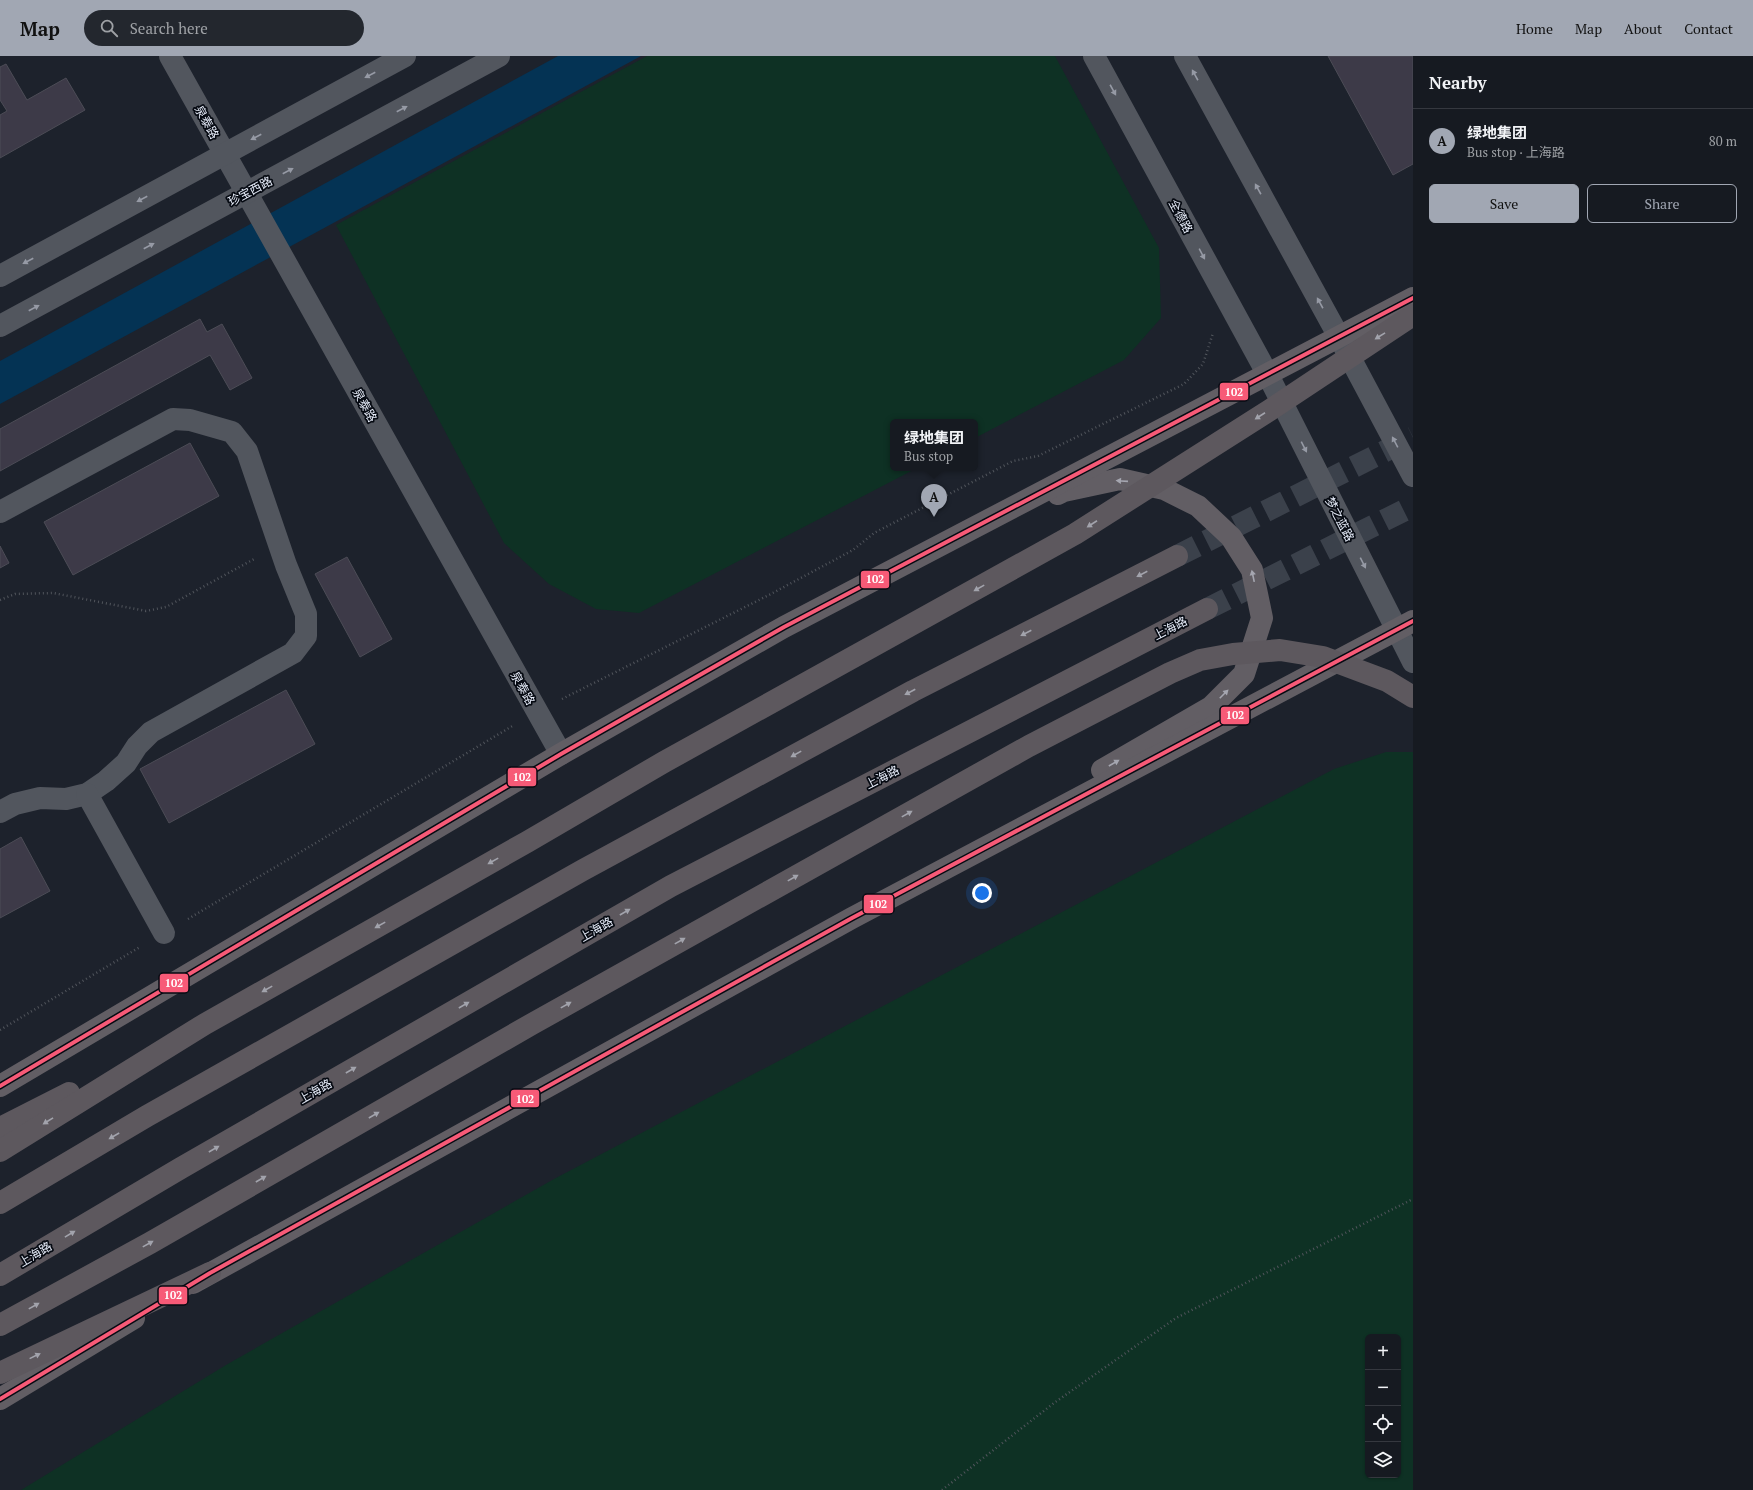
<!DOCTYPE html>
<meta charset="utf-8">
<style>
:root{--surface:#161a21;--page:#23272e;--text:#f1f3f6;--muted:#9ea1a5;--line:#35383f;--accent:#a1a7b3}
body{margin:0;font-family:"PT Serif","Noto Sans SC",serif;background:var(--page);color:var(--text)}
.controls{position:absolute;right:12px;bottom:12px;display:grid;overflow:hidden;border-radius:6px;box-shadow:0 1px 3px #0004}
.controls button{width:36px;height:36px;display:grid;place-items:center;padding:0;border:0;border-bottom:1px solid var(--line);background:var(--surface);color:var(--text);font:20px sans-serif}
.you{position:absolute;left:982px;top:837px;width:14px;height:14px;margin:-10px;border:3px solid #fff;border-radius:50%;background:#1a73e8;box-shadow:0 0 0 6px #1a73e833}
.badge{display:grid;place-items:center;width:26px;height:26px;border-radius:50%;background:var(--accent);color:#111;font-size:13px;font-weight:700}
.pin{position:absolute;translate:-50% -33px;filter:drop-shadow(0 1px 2px #0008)}
.pin::after{content:'';position:absolute;top:21px;width:14px;height:12px;background:inherit;clip-path:polygon(0 0,100% 0,50% 100%)}
.popup{position:absolute;left:890px;top:363px;width:88px;height:52px;box-sizing:border-box;display:grid;place-content:center;border-radius:6px;background:var(--surface);filter:drop-shadow(0 1px 3px #0005);font-size:13px;white-space:nowrap;color:var(--muted)}
.popup b{font-size:15px;color:var(--text)}
.popup::after{content:'';position:absolute;left:50%;top:100%;margin-left:-8px;border:8px solid transparent;border-top-color:var(--surface)}
.list{margin:0;padding:0;list-style:none}
h2{display:flex;justify-content:space-between;align-items:center;height:52px;margin:0;padding:0 16px;font-size:17px}
h2 small{font-size:13px;font-weight:400;color:var(--muted)}
.list li{display:grid;grid-template-columns:26px 1fr auto;gap:12px;align-items:center;box-sizing:border-box;height:64px;padding:0 16px;border-top:1px solid var(--line)}
.list b{display:block;font-size:15px;white-space:nowrap}
.list p{margin:0;font-size:13px;white-space:nowrap;color:var(--muted)}
.list em{font-size:13px;font-style:normal;color:var(--muted)}
.actions{display:flex;gap:8px;padding:12px 16px}
.actions a{flex:1;padding:9px 0;border:1px solid var(--accent);border-radius:6px;text-align:center;font-size:14px;color:var(--accent)}
.actions .main{background:var(--accent);color:#111}
.icon{flex:none;width:22px;height:22px;fill:none;stroke:currentColor;stroke-width:2;stroke-linecap:round;stroke-linejoin:round}
.map{position:relative;flex:none;width:1413px;height:1434px;overflow:hidden}
header{display:flex;align-items:center;gap:24px;box-sizing:border-box;height:56px;padding:0 20px;background:var(--accent);color:#111}
header strong{font-size:19px}
nav{display:flex;gap:22px;margin-inline-start:auto;font-size:14px}
.search{width:280px;height:36px;background:var(--page);display:flex;align-items:center;gap:10px;box-sizing:border-box;padding:0 14px;border-radius:22px;color:var(--muted);font-size:15px}
main{display:flex}
aside{flex:1;background:var(--surface)}
.map>svg:first-child{display:block}
</style>
<header>
<strong>Map</strong>
<div class="search"><svg class="icon" aria-label="search" viewBox="0 0 24 24"><circle cx="10" cy="10" r="6"/><path d="M15 15l6 6"/></svg>Search here</div>
<nav><a>Home</a><a>Map</a><a>About</a><a>Contact</a></nav>
</header>
<main>
<div class="map">
<svg width="1413" height="1434" viewBox="0 0 1413 1434">
<rect width="100%" height="100%" fill="#1d222c"/>
<g fill="#0e3124" fill-rule="evenodd">
<path d="M647,0H1055L1159,192L1161,262L1124,304L975,382V366H893V412H917L639,557L596,553L549,528L504,487L336,169Z"/>
<path d="M1386,696H1413V1434H21L226,1309L554,1123L1334,713ZM1368,1281H1398V1419H1368Z"/>
</g>
<path fill="#043354" d="M558,0H641L0,348V305Z"/>
<g fill="#3d3a48" stroke="#4c4c56">
<path d="M1328,0H1413V108L1393,119Z"/>
<path d="M6,8L27,44L66,22L85,54L0,102V59L7,55L0,44V11Z"/>
<path d="M200,263L207,276L222,268L252,322L230,334L210,299L0,415V373Z"/>
<path d="M190,387L219,440L73,519L44,466Z"/>
<path d="M0,490L9,507L0,512Z"/>
<path d="M347,501L392,583L360,601L315,518Z"/>
<path d="M286,634L315,688L169,767L140,713Z"/>
<path d="M21,781L50,835L0,862V793Z"/>
</g>
<g fill="none" stroke-linecap="round" stroke-linejoin="round">
<g stroke="#3b414b" stroke-width="22" stroke-dasharray="22 11" stroke-linecap="butt">
<path d="M1177,500L1413,381"/>
<path d="M1207,553L1413,450"/>
</g>
<g stroke="#51555c" stroke-width="2.5" stroke-dasharray="1 3" stroke-linecap="butt">
<path d="M0,544L15,538L53,537L146,555L166,551L256,502"/>
<path d="M562,643L769,539L853,494L874,477L1013,405L1038,400L1184,328L1203,308L1213,277"/>
<path d="M188,863L514,669"/>
<path d="M0,974L140,891"/>
<path d="M942,1434L1054,1347L1176,1262L1413,1143"/>
</g>
<g stroke="#52565e" stroke-width="22">
<path d="M170,0L561,698"/>
<path d="M1094,0L1268,319L1413,606"/>
<path d="M1185,0L1339,281L1413,420"/>
<path d="M0,220L405,0"/>
<path d="M0,270L499,0"/>
<path d="M0,456L173,363L190,364L232,376L247,395L286,509L306,558V580L293,597L151,676L137,690L126,707L106,725L87,738L66,743L40,742L15,748L0,756"/>
<path d="M87,738L164,877"/>
</g>
<g stroke="#625e64" stroke-width="22">
<path d="M1058,438L1064,435L1120,423L1164,433L1198,450L1231,481L1252,514L1262,562L1244,618L1211,651L1102,714"/>
<path d="M0,1030L561,698L784,571L1413,242"/>
<path d="M193,1227L852,862L1413,565"/>
<path d="M0,1343L134,1262"/>
</g>
<g stroke="#5d585e" stroke-width="22">
<path d="M0,1072L69,1037"/>
<path d="M0,1095L205,968L527,786L664,706L1075,478L1270,354L1413,259"/>
<path d="M0,1147L147,1060L583,814L913,635L1177,500"/>
<path d="M0,1219L181,1112L671,830L1207,553"/>
<path d="M0,1269L150,1187L532,968L1029,690L1170,617L1200,604L1233,598L1280,594L1323,601L1387,625L1413,641"/>
<path d="M0,1317L210,1217"/>
</g>
<g stroke="#060a12" stroke-width="7">
<g id="bus-1">
<path d="M0,1030L561,698L784,571L1413,242"/>
<path d="M0,1343L210,1217L852,862L1413,565"/>
</g>
</g>
<use href="#bus-1" stroke="#f75a77" stroke-width="4"/>
</g>
<defs><path id="oneway-solid" d="M-6-.8H1V-3.2L6.5 0L1 3.2V.8H-6Z"/></defs>
<g fill="#969aa5">
<use href="#oneway-solid" transform="translate(370 19) rotate(152)"/>
<use href="#oneway-solid" transform="translate(1195 19) rotate(-119)"/>
<use href="#oneway-solid" transform="translate(1113 34) rotate(61)"/>
<use href="#oneway-solid" transform="translate(402 53) rotate(-28)"/>
<use href="#oneway-solid" transform="translate(256 81) rotate(152)"/>
<use href="#oneway-solid" transform="translate(288 115) rotate(-28)"/>
<use href="#oneway-solid" transform="translate(1258 133) rotate(-119)"/>
<use href="#oneway-solid" transform="translate(142 143) rotate(152)"/>
<use href="#oneway-solid" transform="translate(149 190) rotate(-28)"/>
<use href="#oneway-solid" transform="translate(1202 198) rotate(62)"/>
<use href="#oneway-solid" transform="translate(28 205) rotate(152)"/>
<use href="#oneway-solid" transform="translate(1320 247) rotate(-119)"/>
<use href="#oneway-solid" transform="translate(34 252) rotate(-28)"/>
<use href="#oneway-solid" transform="translate(1395 386) rotate(-118)"/>
<use href="#oneway-solid" transform="translate(1304 391) rotate(63)"/>
<use href="#oneway-solid" transform="translate(1363 507) rotate(63)"/>
</g>
<g fill="#a2a3ac">
<use href="#oneway-solid" transform="translate(1380 280) rotate(148)"/>
<use href="#oneway-solid" transform="translate(1260 360) rotate(147)"/>
<use href="#oneway-solid" transform="translate(1092 468) rotate(147)"/>
<use href="#oneway-solid" transform="translate(1142 518) rotate(153)"/>
<use href="#oneway-solid" transform="translate(979 532) rotate(151)"/>
<use href="#oneway-solid" transform="translate(1026 577) rotate(153)"/>
<use href="#oneway-solid" transform="translate(910 636) rotate(152)"/>
<use href="#oneway-solid" transform="translate(796 698) rotate(151)"/>
<use href="#oneway-solid" transform="translate(907 758) rotate(-29)"/>
<use href="#oneway-solid" transform="translate(493 805) rotate(151)"/>
<use href="#oneway-solid" transform="translate(793 822) rotate(-29)"/>
<use href="#oneway-solid" transform="translate(625 856) rotate(-30)"/>
<use href="#oneway-solid" transform="translate(380 869) rotate(151)"/>
<use href="#oneway-solid" transform="translate(680 885) rotate(-29)"/>
<use href="#oneway-solid" transform="translate(267 933) rotate(151)"/>
<use href="#oneway-solid" transform="translate(464 949) rotate(-30)"/>
<use href="#oneway-solid" transform="translate(566 949) rotate(-29)"/>
<use href="#oneway-solid" transform="translate(351 1014) rotate(-30)"/>
<use href="#oneway-solid" transform="translate(374 1059) rotate(-30)"/>
<use href="#oneway-solid" transform="translate(48 1065) rotate(148)"/>
<use href="#oneway-solid" transform="translate(114 1080) rotate(150)"/>
<use href="#oneway-solid" transform="translate(214 1093) rotate(-30)"/>
<use href="#oneway-solid" transform="translate(261 1123) rotate(-30)"/>
<use href="#oneway-solid" transform="translate(70 1178) rotate(-31)"/>
<use href="#oneway-solid" transform="translate(148 1188) rotate(-29)"/>
<use href="#oneway-solid" transform="translate(34 1250) rotate(-29)"/>
<use href="#oneway-solid" transform="translate(35 1300) rotate(-26)"/>
</g>
<g fill="#a5a6b0">
<use href="#oneway-solid" transform="translate(1122 425) rotate(-176)"/>
<use href="#oneway-solid" transform="translate(1253 520) rotate(-102)"/>
<use href="#oneway-solid" transform="translate(1224 638) rotate(-45)"/>
<use href="#oneway-solid" transform="translate(1114 707) rotate(-30)"/>
</g>
<g text-anchor="middle" dominant-baseline="central" stroke-width="3.5" stroke-linejoin="round" paint-order="stroke">
<g font-size="12" fill="#e8eefb" stroke="#060a12">
<text transform="translate(207 66) rotate(61)">泉泰路</text>
<text transform="translate(250 135) rotate(-28)">珍宝西路</text>
<text transform="translate(1181 160) rotate(62)">全德路</text>
<text transform="translate(365 349) rotate(61)">泉泰路</text>
<text transform="translate(1340 463) rotate(63)">梦之蓝路</text>
<text transform="translate(1170 572) rotate(-27)">上海路</text>
<text transform="translate(523 632) rotate(61)">泉泰路</text>
<text transform="translate(882 721) rotate(-27)">上海路</text>
<text transform="translate(596 873) rotate(-30)">上海路</text>
<text transform="translate(315 1035) rotate(-30)">上海路</text>
<text transform="translate(35 1198) rotate(-31)">上海路</text>
</g>
</g>
<g stroke="#060a12" stroke-width="1.5">
<rect x="1219" y="326" width="30" height="19" rx="4" fill="#f75a77"/>
<rect x="860" y="514" width="30" height="19" rx="4" fill="#f75a77"/>
<rect x="1220" y="650" width="30" height="19" rx="4" fill="#f75a77"/>
<rect x="507" y="711" width="30" height="20" rx="4" fill="#f75a77"/>
<rect x="863" y="838" width="31" height="20" rx="4" fill="#f75a77"/>
<rect x="159" y="917" width="30" height="20" rx="4" fill="#f75a77"/>
<rect x="510" y="1033" width="30" height="19" rx="4" fill="#f75a77"/>
<rect x="158" y="1230" width="30" height="19" rx="4" fill="#f75a77"/>
</g>
<g font-size="11" text-anchor="middle" font-weight="bold" fill="#fff">
<text x="1234" y="340">102</text>
<text x="875" y="527">102</text>
<text x="1235" y="663">102</text>
<text x="522" y="725">102</text>
<text x="878" y="852">102</text>
<text x="174" y="931">102</text>
<text x="525" y="1047">102</text>
<text x="173" y="1243">102</text>
</g>
</svg>
<div class="controls">
<button>+</button>
<button>−</button>
<button><svg class="icon" aria-label="locate" viewBox="0 0 24 24"><circle cx="12" cy="12" r="6"/><path d="M12 2v4M12 18v4M2 12h4M18 12h4"/></svg></button>
<button><svg class="icon" aria-label="layers" viewBox="0 0 24 24"><path d="M12 4l9 5-9 5-9-5zM3 14l9 5 9-5"/></svg></button>
</div>
<div class="you"></div>
<div class="pin badge" style="left:934px;top:461px">A</div>
<div class="popup"><b>绿地集团</b>Bus stop</div>
</div>
<aside>
<h2>Nearby<small></small></h2>
<ul class="list">
<li><span class="badge">A</span><div><b>绿地集团</b><p>Bus stop · 上海路</p></div><em>80 m</em></li>
</ul>
<div class="actions"><a class="main">Save</a><a>Share</a></div>
</aside>
</main>
